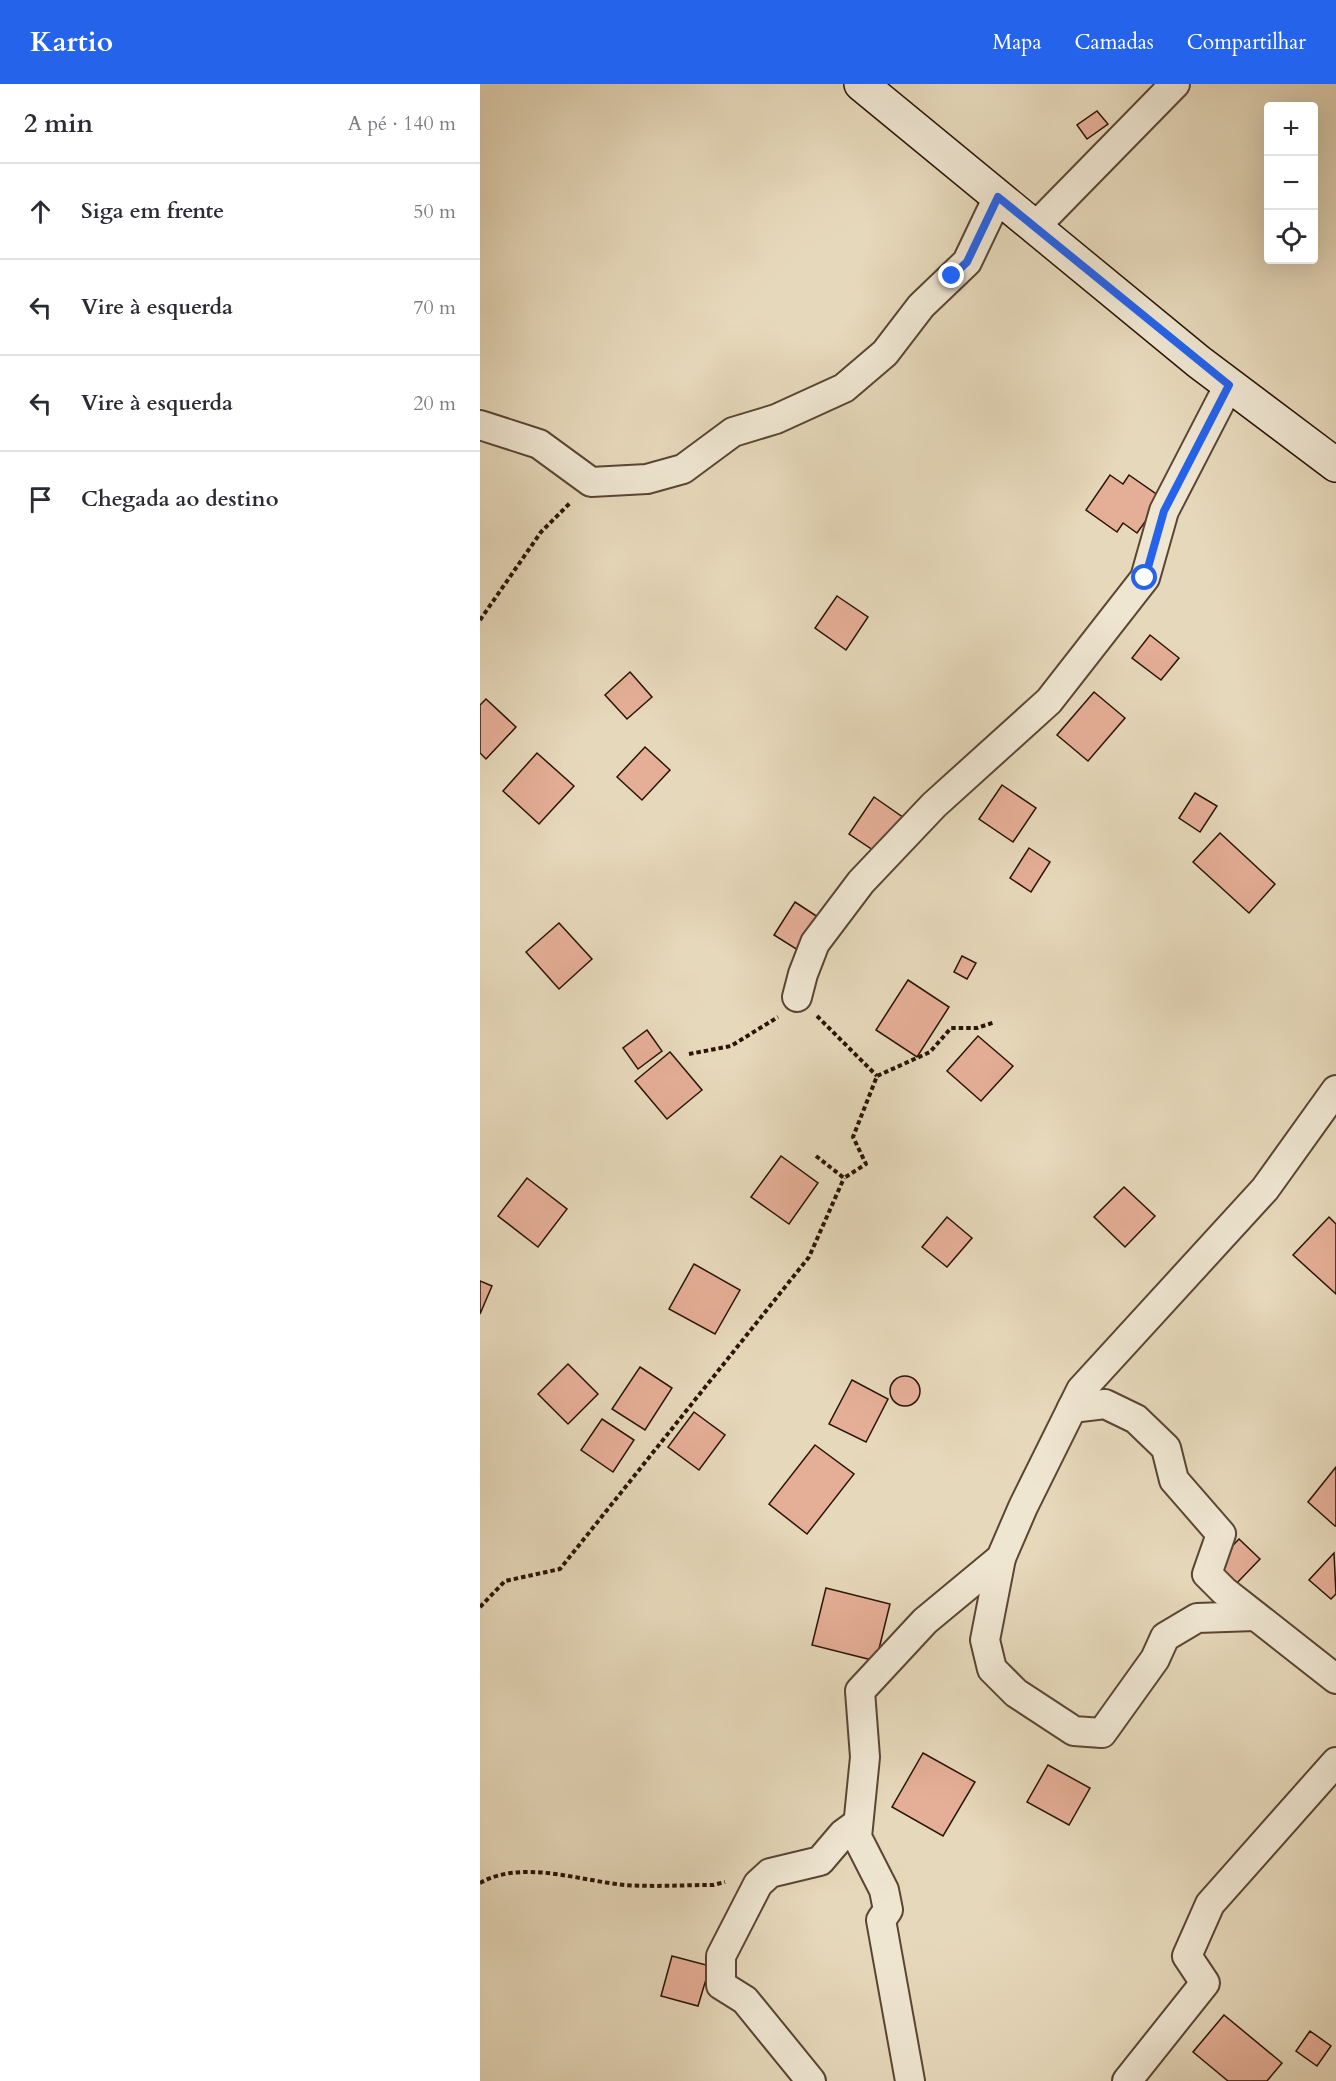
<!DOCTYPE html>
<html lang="pt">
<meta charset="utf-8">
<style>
:root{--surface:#fff;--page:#f7f7f7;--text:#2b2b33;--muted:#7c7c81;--line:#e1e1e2;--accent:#2563eb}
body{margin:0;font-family:Cardo,serif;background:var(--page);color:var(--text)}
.controls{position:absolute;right:18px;top:18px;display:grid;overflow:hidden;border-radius:6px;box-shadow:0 6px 24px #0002}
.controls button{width:54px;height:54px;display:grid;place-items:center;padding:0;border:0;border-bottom:2px solid var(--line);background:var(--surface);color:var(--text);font:30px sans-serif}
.stop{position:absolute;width:18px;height:18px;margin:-14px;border:4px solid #2563eb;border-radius:50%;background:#fff}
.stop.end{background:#2563eb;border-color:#fff;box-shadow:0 2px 6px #0008}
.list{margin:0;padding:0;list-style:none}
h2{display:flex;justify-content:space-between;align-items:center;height:78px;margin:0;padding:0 24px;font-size:26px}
h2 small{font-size:20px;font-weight:400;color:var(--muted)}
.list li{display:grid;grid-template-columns:39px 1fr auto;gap:18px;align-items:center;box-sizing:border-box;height:96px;padding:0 24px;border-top:2px solid var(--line)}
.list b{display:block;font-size:22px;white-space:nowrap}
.list em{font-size:20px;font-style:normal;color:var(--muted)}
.icon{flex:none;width:33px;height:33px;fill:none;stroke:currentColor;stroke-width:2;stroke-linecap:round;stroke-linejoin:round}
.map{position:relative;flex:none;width:856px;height:1997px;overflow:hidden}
header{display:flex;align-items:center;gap:36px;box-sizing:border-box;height:84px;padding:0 30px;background:var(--accent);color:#fff}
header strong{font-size:28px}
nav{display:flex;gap:33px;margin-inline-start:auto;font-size:21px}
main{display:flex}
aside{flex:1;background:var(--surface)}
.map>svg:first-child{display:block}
</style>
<header>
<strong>Kartio</strong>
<nav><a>Mapa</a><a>Camadas</a><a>Compartilhar</a></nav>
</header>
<main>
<aside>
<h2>2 min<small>A pé · 140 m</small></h2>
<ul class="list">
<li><svg class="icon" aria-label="ahead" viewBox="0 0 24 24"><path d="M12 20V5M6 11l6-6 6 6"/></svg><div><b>Siga em frente</b></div><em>50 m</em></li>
<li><svg class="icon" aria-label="left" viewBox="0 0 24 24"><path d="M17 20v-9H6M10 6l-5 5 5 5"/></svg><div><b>Vire à esquerda</b></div><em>70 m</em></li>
<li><svg class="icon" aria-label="left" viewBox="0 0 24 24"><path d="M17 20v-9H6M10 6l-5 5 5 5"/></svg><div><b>Vire à esquerda</b></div><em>20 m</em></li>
<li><svg class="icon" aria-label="arrive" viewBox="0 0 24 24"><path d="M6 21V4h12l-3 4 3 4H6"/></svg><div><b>Chegada ao destino</b></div></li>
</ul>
</aside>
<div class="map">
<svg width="856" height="1997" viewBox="0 0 856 1997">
<rect width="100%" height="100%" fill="#e6d8ba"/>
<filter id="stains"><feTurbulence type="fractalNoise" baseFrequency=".00333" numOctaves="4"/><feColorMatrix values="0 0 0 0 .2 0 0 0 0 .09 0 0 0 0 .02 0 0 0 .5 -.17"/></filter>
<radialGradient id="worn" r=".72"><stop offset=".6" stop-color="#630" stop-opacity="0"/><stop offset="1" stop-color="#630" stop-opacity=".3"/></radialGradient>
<g fill="#e5ae97" stroke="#2b1406" stroke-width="1.5">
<path d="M617,27L628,40L607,55L597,41Z"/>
<path d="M630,391L643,400L649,391L682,414L657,449L643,439L637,448L606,426Z"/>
<path d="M357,512L388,533L366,566L335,544Z"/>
<path d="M670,551L699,574L681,596L652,574Z"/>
<path d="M150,588L172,613L147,635L125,611Z"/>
<path d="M614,608L645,634L608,677L577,651Z"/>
<path d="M6,615L36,643L6,675L0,669V621Z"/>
<path d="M165,663L190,686L162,716L137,693Z"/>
<path d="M57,669L94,702L59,740L23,707Z"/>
<path d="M522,701L556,724L533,758L499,735Z"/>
<path d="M715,709L737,722L720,748L699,734Z"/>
<path d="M394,713L424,734L399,770L369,750Z"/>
<path d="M740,749L795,800L769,829L713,778Z"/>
<path d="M549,764L570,778L551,808L530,794Z"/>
<path d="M315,818L341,835L321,868L294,851Z"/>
<path d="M79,839L112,875L79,905L46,868Z"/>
<path d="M482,872L496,879L487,895L474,888Z"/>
<path d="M428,896L469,923L437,973L396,946Z"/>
<path d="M167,946L182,967L158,985L143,964Z"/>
<path d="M498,952L533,982L501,1017L467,987Z"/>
<path d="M190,968L222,1006L187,1035L155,997Z"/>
<path d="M301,1072L338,1099L309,1140L271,1113Z"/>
<path d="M47,1094L87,1125L58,1163L18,1132Z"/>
<path d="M644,1103L675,1132L645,1163L614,1133Z"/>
<path d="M467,1133L492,1154L467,1183L442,1163Z"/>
<path d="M849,1133L856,1140V1210L813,1171Z"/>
<path d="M214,1180L260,1206L235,1250L189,1225Z"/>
<path d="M0,1197L12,1202L0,1230Z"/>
<path d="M88,1280L118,1310L88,1340L58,1310Z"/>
<path d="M160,1283L192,1304L165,1346L132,1325Z"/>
<circle cx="425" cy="1307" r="15"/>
<path d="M372,1296L408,1315L386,1358L349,1340Z"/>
<path d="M214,1328L245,1351L219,1386L188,1363Z"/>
<path d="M122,1335L154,1356L133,1388L101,1366Z"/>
<path d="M335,1361L374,1390L327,1450L289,1420Z"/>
<path d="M856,1383V1442H855L828,1418Z"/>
<path d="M759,1455L780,1475L755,1501L734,1481Z"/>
<path d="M854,1469L856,1510L851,1515L829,1496Z"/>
<path d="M346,1504L410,1520L396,1577L332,1561Z"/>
<path d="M443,1669L495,1698L463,1752L412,1723Z"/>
<path d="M568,1681L610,1704L589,1741L547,1718Z"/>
<path d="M192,1872L230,1882L218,1922L181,1912Z"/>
<path d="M744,1931L802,1979L787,1997H748L713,1968Z"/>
<path d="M830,1947L851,1962L837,1982L816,1967Z"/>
</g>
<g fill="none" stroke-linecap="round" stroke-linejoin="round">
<g stroke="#5a4533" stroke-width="32">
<g id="minor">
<path d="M555,143L695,0"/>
<path d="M0,341L59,360L111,398L167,395L203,385L253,348L296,335L364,304L405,269L441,222L487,178L518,113"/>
<path d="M317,913L323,890L335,859L381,798L454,721L569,617L665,494L684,427L749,301"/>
<path d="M592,1324L625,1320L656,1335L686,1364L694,1396L741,1450L727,1490L744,1507L856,1595"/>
<path d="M521,1474L505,1556L512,1585L536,1609L594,1647L622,1649L675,1575L685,1553L717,1534L775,1532"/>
<path d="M331,1997L265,1916L241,1901V1872L278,1800L290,1789L340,1777L363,1750L378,1739"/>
<path d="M430,1997L401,1836L408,1826L404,1806L377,1753L385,1673L380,1607L445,1537L521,1474L543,1423L601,1306L785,1105L856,1006"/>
<path d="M647,1997L725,1899L707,1872L730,1820L856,1678"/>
</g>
</g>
<g stroke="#2b1406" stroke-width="36">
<path id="secondary" d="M381,0L719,278L856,381"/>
</g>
<g stroke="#2b1406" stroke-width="4" stroke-dasharray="4.5 3" stroke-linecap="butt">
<path d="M0,536L61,448L91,418"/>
<path d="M337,932L397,992"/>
<path d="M209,970L251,962L298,933"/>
<path d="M336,1072L364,1094L386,1080L373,1053L397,992L450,968L471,944H497L515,938"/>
<path d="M0,1523L25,1497L80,1485L329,1173L364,1094"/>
<path d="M0,1799C42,1775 100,1797 145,1801C174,1803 204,1801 233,1801L245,1798"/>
</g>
<use href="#minor" stroke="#efe6d2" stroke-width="28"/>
<use href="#secondary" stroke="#efe6d2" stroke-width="33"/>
</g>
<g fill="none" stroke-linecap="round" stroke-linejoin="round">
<path stroke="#2563eb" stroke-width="8" d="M472,192L487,178L518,113L749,301L684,427L665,494"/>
</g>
<rect width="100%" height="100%" filter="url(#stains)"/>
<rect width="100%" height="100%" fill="url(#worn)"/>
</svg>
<div class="controls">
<button>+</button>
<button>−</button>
<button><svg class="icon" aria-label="locate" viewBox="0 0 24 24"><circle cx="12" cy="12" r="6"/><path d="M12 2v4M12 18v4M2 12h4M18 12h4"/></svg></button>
</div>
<div class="stop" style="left:665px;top:494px"></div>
<div class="stop end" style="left:472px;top:192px"></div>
</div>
</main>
